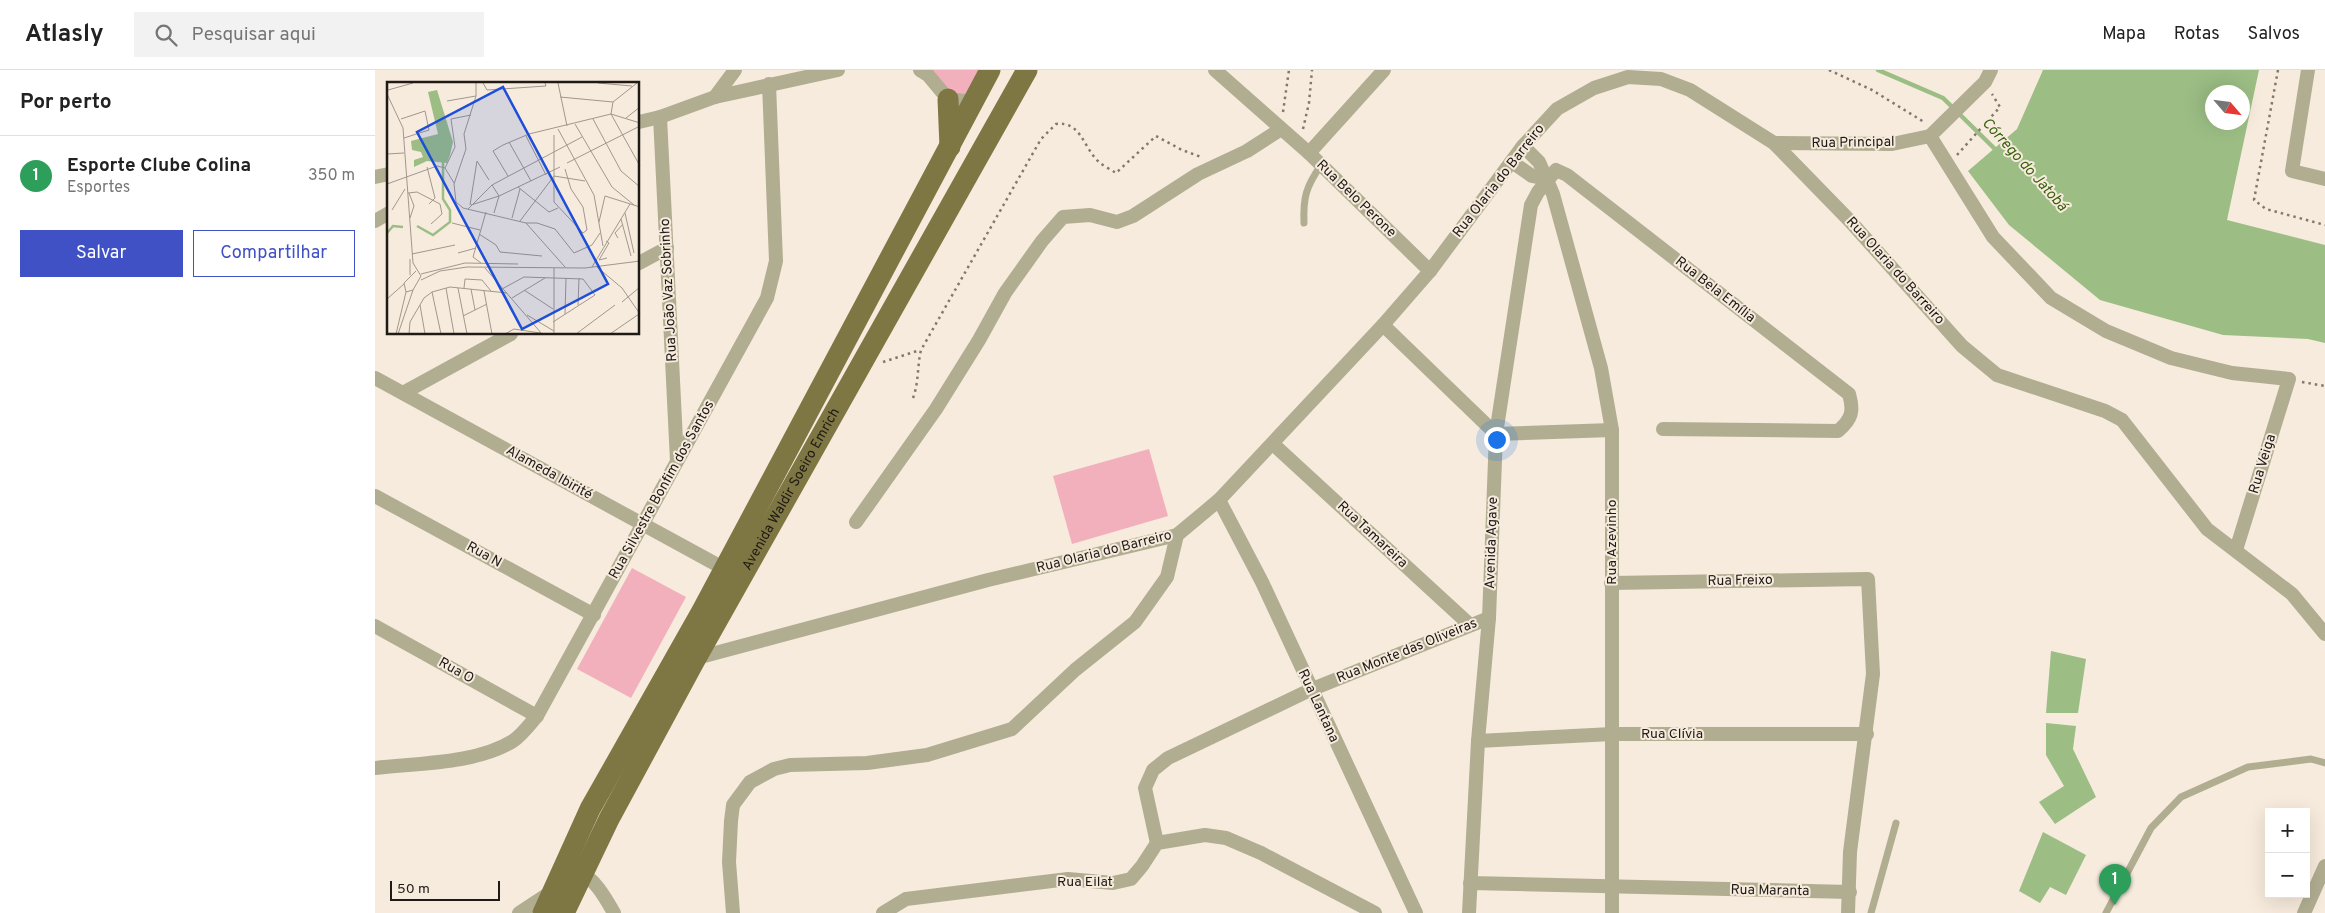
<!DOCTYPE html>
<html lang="pt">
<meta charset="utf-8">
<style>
:root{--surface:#fff;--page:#f2f2f2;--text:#222;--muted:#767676;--line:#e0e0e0;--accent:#4051c5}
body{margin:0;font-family:Overpass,sans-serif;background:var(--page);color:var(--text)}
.controls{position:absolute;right:15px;bottom:15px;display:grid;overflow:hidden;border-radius:0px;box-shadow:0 5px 20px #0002}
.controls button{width:45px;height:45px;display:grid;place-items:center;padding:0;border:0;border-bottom:1px solid var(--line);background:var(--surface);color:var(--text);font:25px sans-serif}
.compass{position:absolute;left:1830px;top:15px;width:45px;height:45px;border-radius:50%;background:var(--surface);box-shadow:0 5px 20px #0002;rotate:118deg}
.scale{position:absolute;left:15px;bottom:12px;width:110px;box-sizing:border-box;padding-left:5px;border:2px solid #1f1a16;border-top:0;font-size:14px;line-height:18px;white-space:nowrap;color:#1f1a16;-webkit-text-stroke:4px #f7ebdd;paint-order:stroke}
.you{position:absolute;left:1121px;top:369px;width:18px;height:18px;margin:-12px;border:4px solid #fff;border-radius:50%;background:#1a73e8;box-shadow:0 0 0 8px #1a73e833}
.badge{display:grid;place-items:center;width:32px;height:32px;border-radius:50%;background:var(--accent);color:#fff;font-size:16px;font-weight:700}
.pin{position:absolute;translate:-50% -41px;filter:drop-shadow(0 1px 2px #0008)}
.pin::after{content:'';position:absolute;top:26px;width:18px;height:15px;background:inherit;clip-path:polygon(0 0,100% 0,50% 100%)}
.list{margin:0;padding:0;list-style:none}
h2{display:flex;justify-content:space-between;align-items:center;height:65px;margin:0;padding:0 20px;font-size:21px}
h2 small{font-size:16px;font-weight:400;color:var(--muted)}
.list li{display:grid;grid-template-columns:32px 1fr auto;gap:15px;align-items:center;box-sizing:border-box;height:80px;padding:0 20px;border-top:1px solid var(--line)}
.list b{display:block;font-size:19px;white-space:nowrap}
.list p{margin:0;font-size:16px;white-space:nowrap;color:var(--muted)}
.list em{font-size:16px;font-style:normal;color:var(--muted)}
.actions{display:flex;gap:10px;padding:15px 20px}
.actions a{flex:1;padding:11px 0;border:1px solid var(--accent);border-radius:0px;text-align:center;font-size:18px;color:var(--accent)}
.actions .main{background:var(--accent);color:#fff}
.icon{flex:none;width:28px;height:28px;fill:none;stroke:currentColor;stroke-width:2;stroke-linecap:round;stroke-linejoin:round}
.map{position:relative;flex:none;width:1950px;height:843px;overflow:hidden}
header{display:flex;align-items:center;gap:30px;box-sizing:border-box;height:70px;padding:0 25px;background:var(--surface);border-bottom:1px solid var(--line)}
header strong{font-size:24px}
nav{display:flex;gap:28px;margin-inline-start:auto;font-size:18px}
.search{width:350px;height:45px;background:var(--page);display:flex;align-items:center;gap:12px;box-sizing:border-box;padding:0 18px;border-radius:0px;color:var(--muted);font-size:19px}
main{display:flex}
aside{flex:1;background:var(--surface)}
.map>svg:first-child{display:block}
</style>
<header>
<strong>Atlasly</strong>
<div class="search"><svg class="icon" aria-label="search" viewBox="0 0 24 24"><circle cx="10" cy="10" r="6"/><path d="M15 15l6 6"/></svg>Pesquisar aqui</div>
<nav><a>Mapa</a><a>Rotas</a><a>Salvos</a></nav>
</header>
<main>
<aside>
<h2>Por perto<small></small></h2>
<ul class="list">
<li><span class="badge" style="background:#2e9e5b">1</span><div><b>Esporte Clube Colina</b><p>Esportes</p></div><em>350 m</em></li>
</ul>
<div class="actions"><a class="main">Salvar</a><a>Compartilhar</a></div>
</aside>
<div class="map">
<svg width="1950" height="843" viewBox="0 0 1950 843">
<rect width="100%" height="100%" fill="#f7ebdd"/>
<g fill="#f2b0bd">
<path d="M553,0H607L596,26L578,24Z"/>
<path d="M774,379L793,446L697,474L678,406Z"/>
<path d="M257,498L311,527L256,628L202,599Z"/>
</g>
<g fill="#9cbe85" fill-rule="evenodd">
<path d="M1668,0H1884L1852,150L1950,175V273L1933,269L1848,265L1725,230L1634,155L1593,101L1642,59ZM1868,22V52H1838V22Z"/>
<path d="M1676,581L1711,589L1703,643H1671Z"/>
<path d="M1671,653L1701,656L1698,679L1721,727L1680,754L1664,732L1689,716L1671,685Z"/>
<path d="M1668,762L1711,785L1691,825L1675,817L1665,833L1644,821Z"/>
</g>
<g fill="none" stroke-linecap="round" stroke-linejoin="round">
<path stroke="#9cbe85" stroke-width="4.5" d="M1503,0L1568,28L1623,82"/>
<g stroke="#817970" stroke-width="2.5" stroke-dasharray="2.5 4" stroke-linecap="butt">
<path d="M1454,0L1497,20L1549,52"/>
<path d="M1903,0L1879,130L1891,139L1950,155"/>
<path d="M908,42L914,0"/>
<path d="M928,59L934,33L937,0"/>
<path d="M1582,85L1625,37L1617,24"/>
<path d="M508,292L545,280"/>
<path d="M1927,312L1950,316"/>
<path d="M538,328C544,312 542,297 546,280L666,69L681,54C705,51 708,75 721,89C726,95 735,99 741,103L781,66L807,80L826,87"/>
</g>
<g stroke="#b1ad91" stroke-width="7">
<path d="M929,153C928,127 931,117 946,95"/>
<path d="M1496,843L1521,753"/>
<path d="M1731,843L1776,758L1806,727L1873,697L1936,689L1950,693"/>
</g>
<g stroke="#b1ad91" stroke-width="14">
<path d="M545,0L553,5L573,29L599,32"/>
<path d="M840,0L934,83L1055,201"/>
<path d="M1933,0L1917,101L1950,109"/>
<path d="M340,27L360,0"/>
<path d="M285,47L302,391"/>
<path d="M264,52L285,47L340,27L463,0"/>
<path d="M1555,66L1618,167L1676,228L1731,261L1796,288L1857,303L1914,309L1861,480"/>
<path d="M1399,73L1517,74L1555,66L1610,12L1616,0"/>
<path d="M1148,76L1164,92L1178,124L1226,298L1237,360V843"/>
<path d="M934,83L1009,0"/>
<path d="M1137,92L1157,106L1172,109"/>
<path d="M0,107L14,104"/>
<path d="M0,151L14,143"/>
<path d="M264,193L292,178"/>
<path d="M1008,255L1121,364L1237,360"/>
<path d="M0,308L348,498"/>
<path d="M28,323L136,264"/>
<path d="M898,374L1095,555"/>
<path d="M0,426L219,545"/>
<path d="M844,430L887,512L1041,843"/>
<path d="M481,452L561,339L604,270L630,223L667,171L688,147L715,145L742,152L758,146L823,104L872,81L906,59"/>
<path d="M1236,513L1493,509L1498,604L1475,782L1473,843"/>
<path d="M0,556L162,646"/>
<path d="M318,589L613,510L802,465L844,430L1008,255L1055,201L1148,76L1182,39L1219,18L1253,7L1286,9L1315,20L1399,73L1474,150L1587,276L1622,305L1730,341L1747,350L1832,459L1917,524L1950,564"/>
<path d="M1103,671L1237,664H1492"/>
<path d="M0,698C43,693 101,694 138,671C147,665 155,654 162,646L392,228L401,191L394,14"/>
<path d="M782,773L770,718L778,700L793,688L935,620L1114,548"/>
<path d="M201,800C219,807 230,827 239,843"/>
<path d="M1095,813L1475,822"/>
<path d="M144,843L176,822"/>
<path d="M358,843L354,792L356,751L358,735L375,712L399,699L415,695L492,693L552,685L637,659L700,600L760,552L792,507L802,465"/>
<path d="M508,843L531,829L693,809L738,813L756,809L767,796L782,773L830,765L851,768L886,783L1000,843"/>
<path d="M1094,843L1103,671L1114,548L1121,364L1156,135L1163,122L1181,100L1192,105L1474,324C1479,341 1477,349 1463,361L1288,359"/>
<path d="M1929,843L1950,796"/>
</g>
<g stroke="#7f7743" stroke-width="21">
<path d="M573,29L575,77"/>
<path d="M168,843L215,739L327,541L615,0"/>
<path id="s1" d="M189,843L234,749L320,590L652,0"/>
</g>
</g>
<g text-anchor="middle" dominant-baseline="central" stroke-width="4" stroke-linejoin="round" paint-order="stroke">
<g font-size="14" fill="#1f1a16" stroke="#f7ebdd">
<text transform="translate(1478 73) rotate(-1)">Rua Principal</text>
<text transform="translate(1124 111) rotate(-52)">Rua Olaria do Barreiro</text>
<text transform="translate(981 129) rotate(44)">Rua Belo Perone</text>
<text transform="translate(1520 201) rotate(48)">Rua Olaria do Barreiro</text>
<text transform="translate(294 220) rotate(-93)">Rua João Vaz Sobrinho</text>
<text transform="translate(1340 220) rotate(38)">Rua Bela Emília</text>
<text transform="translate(1888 394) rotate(-73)">Rua Veiga</text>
<text transform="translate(174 403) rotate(29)">Alameda Ibirité</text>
<text stroke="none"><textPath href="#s1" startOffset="481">Avenida Waldir Soeiro Emrich</textPath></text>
<text transform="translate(287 420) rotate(-61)">Rua Silvestre Bonfim dos Santos</text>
<text transform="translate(997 465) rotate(43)">Rua Tamareira</text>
<text transform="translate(1237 472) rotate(-90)">Rua Azevinho</text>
<text transform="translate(1117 473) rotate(-88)">Avenida Agave</text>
<text transform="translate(729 482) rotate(-14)">Rua Olaria do Barreiro</text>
<text transform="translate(109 485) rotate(29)">Rua N</text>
<text transform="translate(1365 511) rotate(-1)">Rua Freixo</text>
<text transform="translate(1032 581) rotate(-22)">Rua Monte das Oliveiras</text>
<text transform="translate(81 601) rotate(29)">Rua O</text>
<text transform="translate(943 636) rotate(65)">Rua Lantana</text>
<text x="1297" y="664">Rua Clívia</text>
<text x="710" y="812">Rua Eilat</text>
<text transform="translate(1395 821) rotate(1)">Rua Maranta</text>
</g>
<g font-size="15" font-style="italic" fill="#38600e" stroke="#f7ebdd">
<text transform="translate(1649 95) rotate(48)">Córrego do Jatobá</text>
</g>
</g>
<g transform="translate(12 12)">
<rect width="252" height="252" fill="#f7ebdd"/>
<path d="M50,8L66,60L63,73L60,81L40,79L27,85V78L36,75L34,70L25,68L24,59L51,52L41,10Z" fill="#9cbe85"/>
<path fill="none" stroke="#9cbe85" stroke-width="2.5" d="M30,144L46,153L63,140V128L56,117V79M0,151L6,144L16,145"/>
<path fill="none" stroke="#a1978d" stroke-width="1" d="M89,1V14L77,52L79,67L67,102L69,120L76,126L139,141L178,185M96,1L100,8L159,4L158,1M171,1L180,44M211,1L245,4M250,1L226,20L224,32L253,84M1,8L26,1M0,12L16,46L26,181L34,194L26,208L19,210L17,201L29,189M173,15L226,20M60,19L89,14M239,36L253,25M14,37L38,29L42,48L17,56M206,37L234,89L253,105M188,42L225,105L247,123M171,47L207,113L216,164M167,53V120L196,151L200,148L196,125L184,107L178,87M139,54L159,93M122,60L144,99M0,72L17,71M180,81L253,44M40,85L48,116L42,122M58,86L68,65L64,37L84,33M121,94L106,69L116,63L142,52L224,32L253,41M0,102L50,84L58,86L67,101M105,103L112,114L107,131M131,105L162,130L171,126M21,111L30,110L53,122L55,132L44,142M22,111L27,124L23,136M83,123L90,79L102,98M84,123L112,114L173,85M81,127L105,103L195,55M5,128L18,107M238,131L247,171M125,136L133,107M234,137L244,174M133,139L167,94L198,99M212,140L218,114L253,125M65,141L93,148M139,141H150L168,147L187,171L205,163L213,151M92,152L109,163L113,170L155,174M231,156L228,151L236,142M219,159L222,161L212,178L220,176M71,171L89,166M25,172L68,163M94,181L86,175L99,130M205,185L243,122M210,185L235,206L253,232M98,186L155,252M34,192L78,181L131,182M23,193V177M34,198L53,189L80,185L198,186L253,179M59,206L67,252M71,206L80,252M77,206L78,197L95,198L104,209M84,207L88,228M115,207L137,195L196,197L208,213L166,240M137,208L166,227M97,209L105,252M45,210L54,252M125,216L158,196M0,217L17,202M235,220L253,205M33,223L38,252M191,223L192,196M178,232L179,196M140,233L167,249M76,234L100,222M9,252L19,210M11,252L26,208M22,252L23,240L37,216L45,210L63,205L120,211M118,252L127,247L153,251M167,252V186M189,252L228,223M223,252L252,232"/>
<path fill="#1d4ed8" fill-opacity="0.15" stroke="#1d4ed8" stroke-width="2.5" d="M116,5L221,202L135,247L30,50Z"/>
<rect width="252" height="252" fill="none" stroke="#1f1a16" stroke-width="2.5"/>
</g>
</svg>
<div class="controls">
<button>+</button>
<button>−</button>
</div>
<svg class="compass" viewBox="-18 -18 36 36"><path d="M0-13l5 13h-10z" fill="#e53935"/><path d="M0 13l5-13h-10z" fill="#767676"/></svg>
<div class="scale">50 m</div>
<div class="you"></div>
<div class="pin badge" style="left:1740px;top:835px;background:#2e9e5b">1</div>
</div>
</main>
